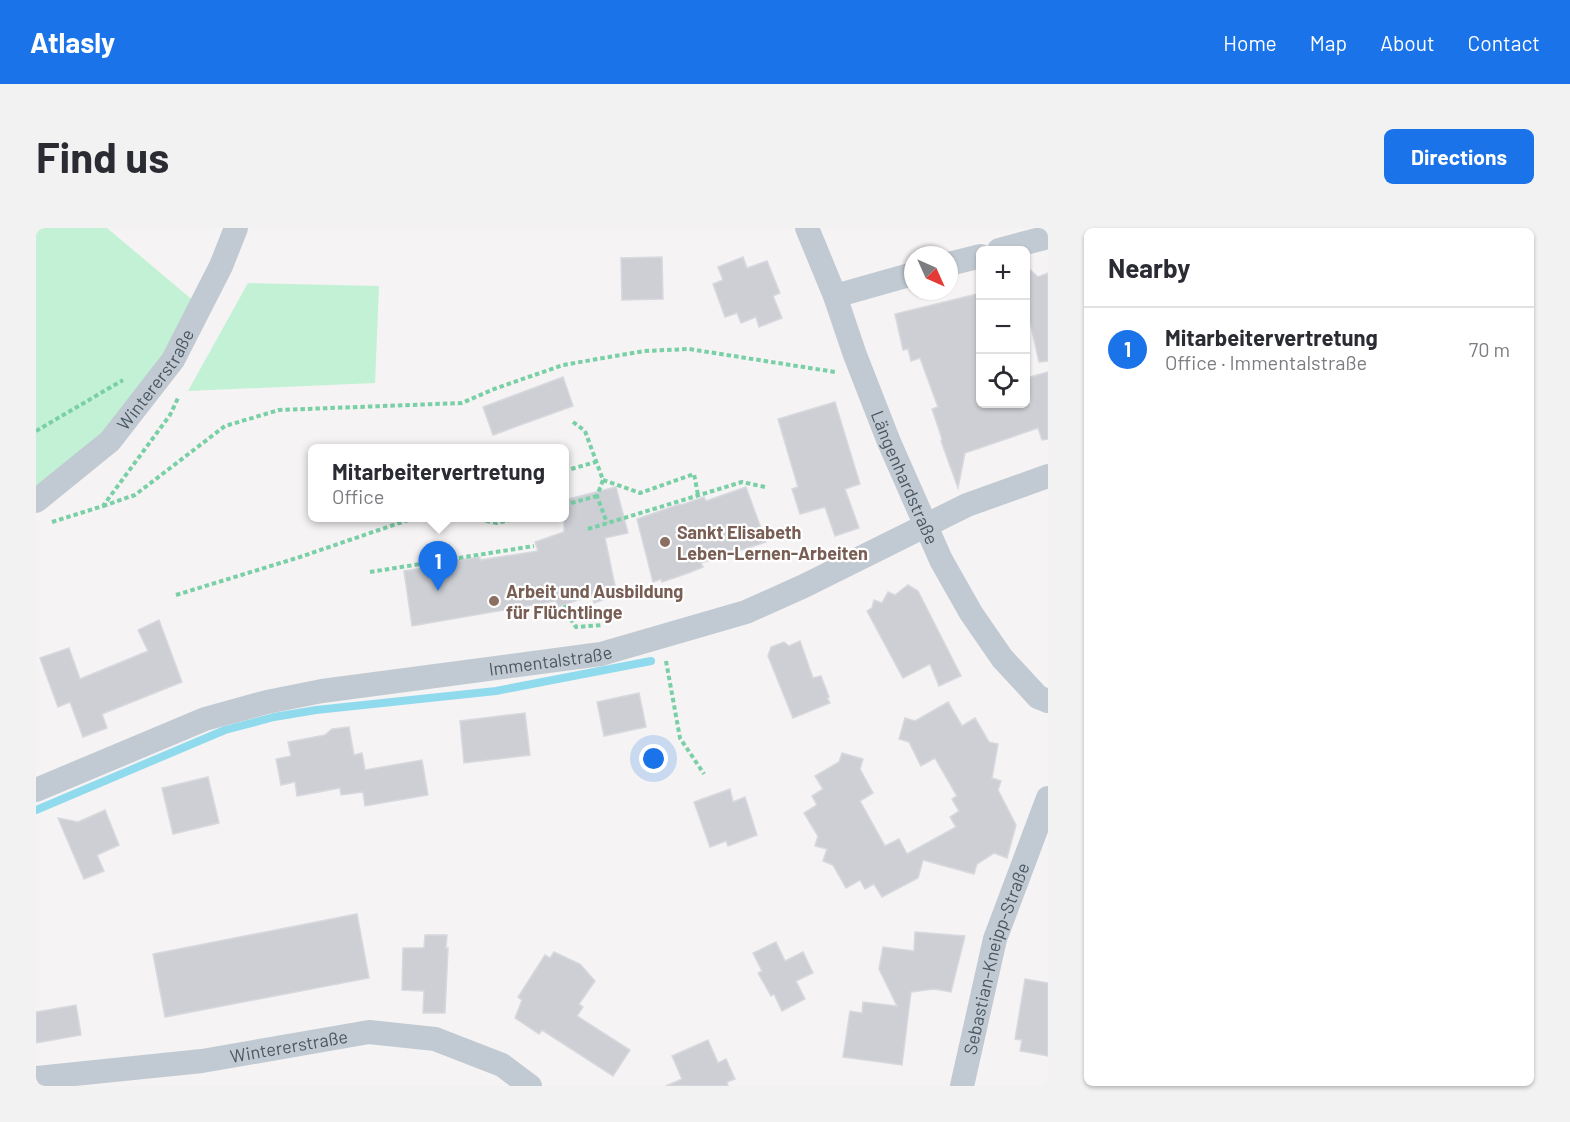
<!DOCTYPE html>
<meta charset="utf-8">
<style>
:root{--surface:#fff;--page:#f2f2f3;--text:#2b2b33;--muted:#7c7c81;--line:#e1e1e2;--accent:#1a73e8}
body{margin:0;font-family:Barlow,sans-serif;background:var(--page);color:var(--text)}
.controls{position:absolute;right:18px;top:18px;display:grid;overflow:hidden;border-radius:9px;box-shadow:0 2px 4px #0004}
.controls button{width:54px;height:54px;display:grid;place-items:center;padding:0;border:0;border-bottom:2px solid var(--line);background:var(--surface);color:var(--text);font:30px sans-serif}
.compass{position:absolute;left:868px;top:18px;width:54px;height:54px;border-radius:50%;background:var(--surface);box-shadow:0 2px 4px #0004;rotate:135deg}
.you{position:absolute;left:618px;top:531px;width:21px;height:21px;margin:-15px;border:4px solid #fff;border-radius:50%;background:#1a73e8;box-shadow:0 0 0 9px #1a73e833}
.badge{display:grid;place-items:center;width:39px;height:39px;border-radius:50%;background:var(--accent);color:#fff;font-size:20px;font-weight:700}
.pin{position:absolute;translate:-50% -50px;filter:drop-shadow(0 2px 3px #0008)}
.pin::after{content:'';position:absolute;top:32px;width:21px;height:18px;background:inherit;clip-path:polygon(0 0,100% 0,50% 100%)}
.popup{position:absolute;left:272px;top:216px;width:261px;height:78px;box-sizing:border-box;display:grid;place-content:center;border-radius:9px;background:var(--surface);filter:drop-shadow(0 2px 4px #0005);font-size:20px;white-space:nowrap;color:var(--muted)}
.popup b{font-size:22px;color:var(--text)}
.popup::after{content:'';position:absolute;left:50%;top:100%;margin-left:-12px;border:12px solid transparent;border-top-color:var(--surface)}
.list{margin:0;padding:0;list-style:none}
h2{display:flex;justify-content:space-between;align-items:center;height:78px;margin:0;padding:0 24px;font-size:26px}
h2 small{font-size:20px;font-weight:400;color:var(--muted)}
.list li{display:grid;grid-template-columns:39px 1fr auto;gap:18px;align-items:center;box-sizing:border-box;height:84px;padding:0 24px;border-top:2px solid var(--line)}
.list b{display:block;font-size:22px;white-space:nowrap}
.list p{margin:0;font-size:20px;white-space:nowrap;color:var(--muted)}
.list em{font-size:20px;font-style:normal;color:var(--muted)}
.icon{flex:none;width:33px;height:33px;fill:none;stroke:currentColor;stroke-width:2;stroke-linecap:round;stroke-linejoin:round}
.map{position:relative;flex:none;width:1012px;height:858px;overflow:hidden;border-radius:9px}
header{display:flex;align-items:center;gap:36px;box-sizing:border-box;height:84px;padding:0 30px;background:var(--accent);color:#fff}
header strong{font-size:28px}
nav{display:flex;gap:33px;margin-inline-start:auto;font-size:21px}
.intro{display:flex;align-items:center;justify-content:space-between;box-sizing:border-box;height:144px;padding:0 36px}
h1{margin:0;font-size:42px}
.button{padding:15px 27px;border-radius:9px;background:var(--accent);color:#fff;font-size:21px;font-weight:700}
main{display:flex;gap:36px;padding:0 36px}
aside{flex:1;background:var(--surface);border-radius:9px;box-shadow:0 2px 4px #0004}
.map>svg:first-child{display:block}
</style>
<header>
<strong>Atlasly</strong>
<nav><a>Home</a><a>Map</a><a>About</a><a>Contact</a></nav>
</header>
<div class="intro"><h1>Find us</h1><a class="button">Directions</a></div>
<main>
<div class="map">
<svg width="1012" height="858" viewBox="0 0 1012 858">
<rect width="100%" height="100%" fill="#f5f3f3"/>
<g fill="#c3f1d5">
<path d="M0,0H71L166,80L137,144L0,277Z"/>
<path d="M212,55L343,58L339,155L152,163Z"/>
</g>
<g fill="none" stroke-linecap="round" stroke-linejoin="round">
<path stroke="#90daee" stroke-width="8" d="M0,582L189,502L238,489L280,482L460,463L615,433"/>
</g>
<g fill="#cdcfd5" stroke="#d7d9de" stroke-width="1.5">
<path d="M626,29L627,71L586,72L585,30Z"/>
<path d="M707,29L711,40L731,33L744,65L737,68L746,90L723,99L720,89L705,95L701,85L689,89L677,56L687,52L682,39Z"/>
<path d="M990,38L1002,49L1012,45V133L1003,134L994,94L990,96Z"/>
<path d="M945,65V176H995L990,150L1012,144V211L1006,212L1002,200L929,225L922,260L905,213L906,211L896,181L902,179L884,130L875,133L872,121L867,122L859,86Z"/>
<path d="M527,149L537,178L457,207L447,179Z"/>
<path d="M799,174L824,256L809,261L823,300L799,308L789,279L764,286L756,261L762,259L742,191Z"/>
<path d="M580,259L592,305L569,310L581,367L558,375L556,367L522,379L520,373L376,398L368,343L421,335V332L444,329V332L502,323L499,314L528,304V272Z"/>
<path d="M710,259L730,314L665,335L667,339L655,344L626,354L625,351L617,354L601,291L644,276L645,277L668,269L670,273Z"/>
<path d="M872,357L882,363L925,448L903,458L894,436L867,450L831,383L836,380L838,372L846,375L852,364L859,367Z"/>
<path d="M123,392L146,454L66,486L71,500L47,509L34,474L22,479L4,430L33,420L44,451L112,423L102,402Z"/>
<path d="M764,413L777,450L785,448L793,469L791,470L794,475L757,490L732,428L735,419L748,414L753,418Z"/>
<path d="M603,465L610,499L568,508L561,474Z"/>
<path d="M912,474L926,498L939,490L953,514L962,516L956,550L965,553L962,562L980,597L971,630L958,625L941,636L938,646L887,632L882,650L846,669L838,656L829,661L824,652L810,660L797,637L787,633L791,621L779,618L782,608L768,585L781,577L776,568L787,561L779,548L803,534L806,525L827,531L824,541L837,565L824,573L849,618L863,611L871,626L920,599L914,589L923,583L916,571L921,568L899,530L885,538L873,514L863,511L869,490L879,493Z"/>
<path d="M489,485L494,527L428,535L424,493Z"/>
<path d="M313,499L318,527L326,525L329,542L386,532L392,567L329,578L327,564L305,567L304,560L261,568L259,554L245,557L240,531L255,528L252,514L289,507L296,501Z"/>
<path d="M172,549L183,595L137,606L126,560Z"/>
<path d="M694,561L697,574L709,569L721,607L692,618L690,613L674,619L658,574Z"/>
<path d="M69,582L83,617L61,627L68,643L48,651L22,590L42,594Z"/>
<path d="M321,686L333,750L129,789L117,726Z"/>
<path d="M879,704L929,708L915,764L898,761L875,764L866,837L807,829L814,783L826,785L827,774L861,778L843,741L847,719L878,723Z"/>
<path d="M389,707H411L410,720H412L409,785H387L388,763L366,762L367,720H388Z"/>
<path d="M740,714L749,733L767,724L777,745L760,753L769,771L746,783L738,766L735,768L722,745L726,743L717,725Z"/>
<path d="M518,724L544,736L559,753L543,776L547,779L541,788L594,822L577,848L506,802L503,806L479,790L486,772L482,769L509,727L514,730Z"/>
<path d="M989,751L1012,755V828L984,823L986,812L979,811Z"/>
<path d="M40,777L45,807L0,815V784Z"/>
<path d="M672,812L682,835L690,831L699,851L691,854L692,858H630L646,851L636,828Z"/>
</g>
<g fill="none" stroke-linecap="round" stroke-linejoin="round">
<g stroke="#7ad0a6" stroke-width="4" stroke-dasharray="4.5 3" stroke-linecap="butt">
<path d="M537,194L549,203L567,252L561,268L571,295"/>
<path d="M0,203L87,152"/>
<path d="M528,243L560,234"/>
<path d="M567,252L604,265L658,246L662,267"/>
<path d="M528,277L561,268"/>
<path d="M67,278L99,267L189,198L243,182L426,175L458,161L527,137L608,123L653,121L799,144"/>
<path d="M435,290L461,295L482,290"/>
<path d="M16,294L67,278L134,187L143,168"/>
<path d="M552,301L706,254L729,259"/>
<path d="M334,344L498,318"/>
<path d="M140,367L264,329L378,290"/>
<path d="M529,377L531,386L540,399L567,397"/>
<path d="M630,433L644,510L668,546"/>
</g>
<g stroke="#c1cad2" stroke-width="24">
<path id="s1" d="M771,0L799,68L819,127L853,214L905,332L935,385L966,430L1002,469L1012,473"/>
<path d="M963,22L1012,9"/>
<path d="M913,36L945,28"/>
<path d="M799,68L877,46"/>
<path id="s2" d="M0,273L74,213L137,132L185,38L200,0"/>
<path id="s3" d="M0,562L169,491L231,474L286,463L565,426L710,384L768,358L931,277L1012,248"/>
<path id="s4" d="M0,850L166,833L333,804L399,811L466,837L494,858"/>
<path id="s5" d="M926,858L959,711L1012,570"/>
</g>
</g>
<g fill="#8d6e63" stroke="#fff" stroke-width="2">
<circle cx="629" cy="314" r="6"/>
<circle cx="458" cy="373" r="6"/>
</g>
<g text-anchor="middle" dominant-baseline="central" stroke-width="4.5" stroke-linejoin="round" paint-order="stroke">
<g font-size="18" fill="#4a5661" stroke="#fff">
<text stroke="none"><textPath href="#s2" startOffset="172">Wintererstraße</textPath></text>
<text stroke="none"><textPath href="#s1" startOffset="268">Längenhardstraße</textPath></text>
<text stroke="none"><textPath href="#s3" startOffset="534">Immentalstraße</textPath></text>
<text stroke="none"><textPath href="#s5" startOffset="132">Sebastian-Kneipp-Straße</textPath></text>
<text stroke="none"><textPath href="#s4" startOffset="255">Wintererstraße</textPath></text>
</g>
<g font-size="18" font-weight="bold" fill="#785e54" stroke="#fff" text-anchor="start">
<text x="641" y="304">Sankt Elisabeth<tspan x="641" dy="21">Leben-Lernen-Arbeiten</tspan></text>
<text x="470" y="363">Arbeit und Ausbildung<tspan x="470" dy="21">für Flüchtlinge</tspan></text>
</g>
</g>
</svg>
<div class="controls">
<button>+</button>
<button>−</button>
<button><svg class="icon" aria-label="locate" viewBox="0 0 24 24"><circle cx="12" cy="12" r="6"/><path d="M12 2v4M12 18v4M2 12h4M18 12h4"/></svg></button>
</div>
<svg class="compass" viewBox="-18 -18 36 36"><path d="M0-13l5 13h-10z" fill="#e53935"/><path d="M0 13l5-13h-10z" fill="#7c7c81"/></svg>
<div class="you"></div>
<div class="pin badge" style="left:402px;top:363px">1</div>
<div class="popup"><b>Mitarbeitervertretung</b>Office</div>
</div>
<aside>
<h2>Nearby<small></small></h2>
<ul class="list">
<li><span class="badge">1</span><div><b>Mitarbeitervertretung</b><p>Office · Immentalstraße</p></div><em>70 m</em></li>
</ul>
</aside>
</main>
